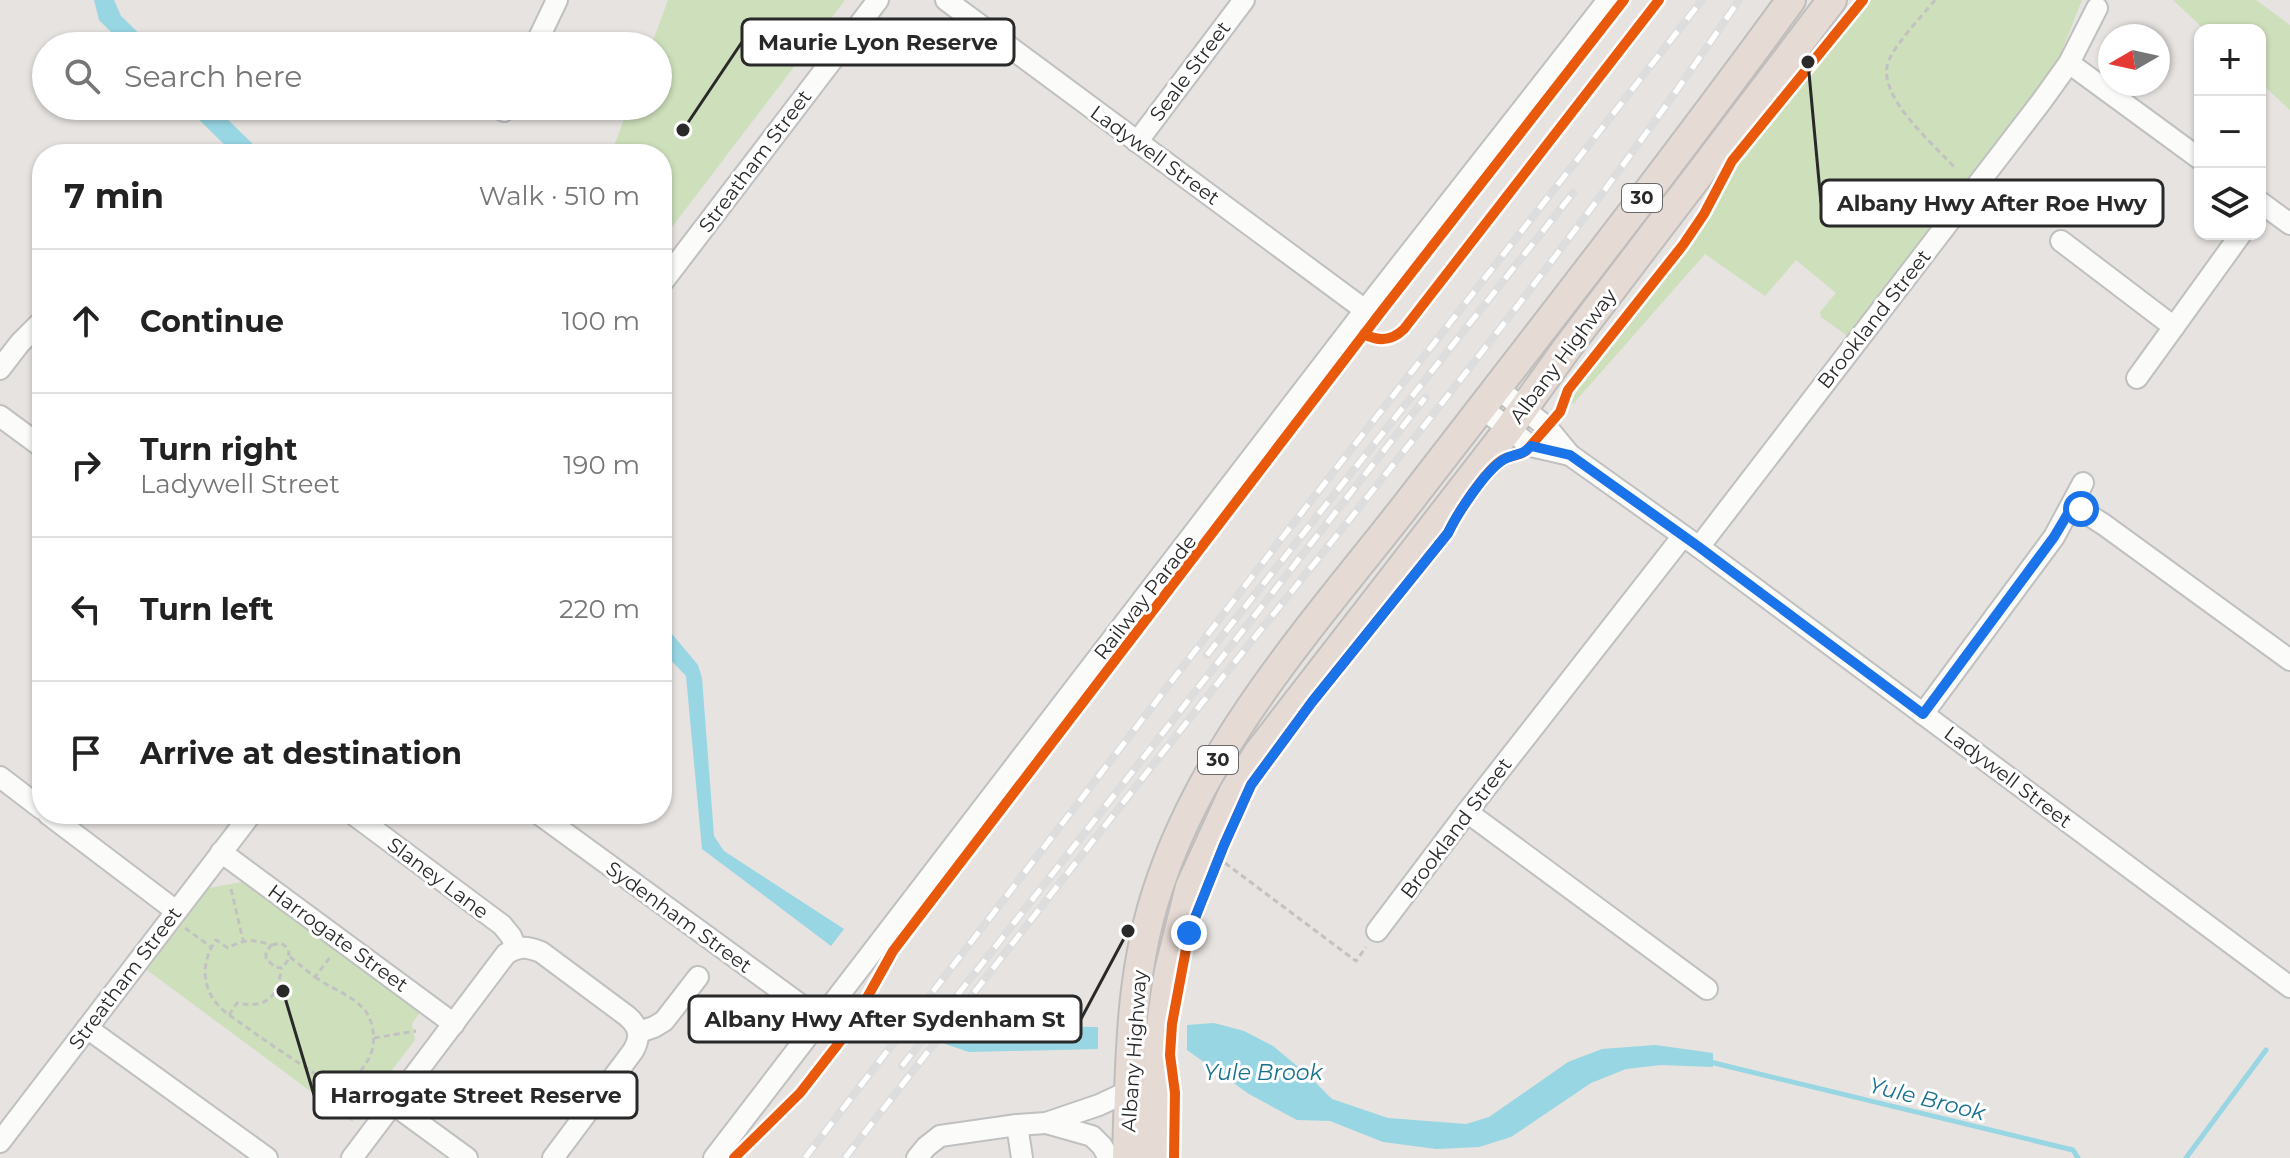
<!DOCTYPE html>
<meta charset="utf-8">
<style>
:root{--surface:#fff;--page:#f6f6f6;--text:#222;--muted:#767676;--line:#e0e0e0}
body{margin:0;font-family:Montserrat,sans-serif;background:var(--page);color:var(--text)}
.controls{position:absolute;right:24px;top:24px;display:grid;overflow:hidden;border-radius:16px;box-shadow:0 2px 6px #0004}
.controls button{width:72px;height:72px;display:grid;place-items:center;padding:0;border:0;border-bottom:2px solid var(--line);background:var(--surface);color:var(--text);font:40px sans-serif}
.compass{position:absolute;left:2098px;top:24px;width:72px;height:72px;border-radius:50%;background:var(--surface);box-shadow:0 2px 6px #0004;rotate:261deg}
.stop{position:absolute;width:24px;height:24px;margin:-18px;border:6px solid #1a73e8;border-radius:50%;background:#fff}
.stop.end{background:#1a73e8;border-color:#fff;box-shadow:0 2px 8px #0008}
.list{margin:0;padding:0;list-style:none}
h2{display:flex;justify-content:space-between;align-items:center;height:104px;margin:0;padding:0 32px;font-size:34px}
h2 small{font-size:26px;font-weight:400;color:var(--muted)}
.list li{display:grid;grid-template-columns:52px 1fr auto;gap:24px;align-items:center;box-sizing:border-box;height:144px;padding:0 32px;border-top:2px solid var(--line)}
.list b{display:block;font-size:30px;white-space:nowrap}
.list p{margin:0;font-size:26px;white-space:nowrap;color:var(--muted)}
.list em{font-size:26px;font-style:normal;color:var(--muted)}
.icon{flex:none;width:44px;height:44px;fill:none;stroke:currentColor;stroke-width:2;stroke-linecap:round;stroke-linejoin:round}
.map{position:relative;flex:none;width:2290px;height:1158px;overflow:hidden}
.search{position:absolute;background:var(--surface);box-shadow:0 2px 6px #0004;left:32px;top:32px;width:640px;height:88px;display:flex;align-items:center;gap:20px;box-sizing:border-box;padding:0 28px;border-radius:44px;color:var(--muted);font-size:30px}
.panel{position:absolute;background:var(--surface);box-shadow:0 2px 6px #0004;left:32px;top:144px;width:640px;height:680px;border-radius:32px}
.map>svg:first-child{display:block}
</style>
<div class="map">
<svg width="2290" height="1158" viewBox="0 0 2290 1158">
<rect width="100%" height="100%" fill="#e6e3e0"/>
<g fill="#cddfbb">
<path d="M668,0H845L662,240V154H611L629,106H658V46H651Z"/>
<path d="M1857,0H2082L2057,63L1849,337L1821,317L1820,312L1836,293L1796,260L1765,296L1705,254L1573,404L1558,396L1692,222L1718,173Z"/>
<path d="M2173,0H2256L2290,25V110L2260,82V30H2205Z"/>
<path d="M242,882L420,1012L412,1024L415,1040L352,1122L147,970L209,888Z"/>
</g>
<g fill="#98d6e3">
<path d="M94,0H114L121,16L152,46H125L99,20Z"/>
<path d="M185,106H214L263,154H234Z"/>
<path d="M662,622L698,665L702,678L714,836L724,851L844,929L831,946L702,849L686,676L662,651Z"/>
<path d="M968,1015L995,1026L1098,1027V1049L969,1052L945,1044Z"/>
<path d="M1214,1023L1244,1031L1273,1046L1308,1075L1332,1099L1388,1118L1466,1124L1489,1117L1568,1062L1602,1049L1655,1045L1713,1053V1067L1661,1065L1626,1069L1591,1083L1511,1137L1479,1147L1436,1149L1383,1142L1330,1121L1297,1120L1249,1094L1187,1050V1025Z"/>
</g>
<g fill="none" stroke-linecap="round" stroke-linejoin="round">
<g stroke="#98d6e3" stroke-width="5">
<path d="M1710,1062L2073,1150L2078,1158"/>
<path d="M2186,1158L2266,1050"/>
</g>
<g stroke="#c0c0c1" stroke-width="24">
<g id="minor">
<path d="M946,0L1365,310"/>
<path d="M535,46L557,0"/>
<path d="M2069,63L2200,159"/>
<path d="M504,111L507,106"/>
<path d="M1137,142L1244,0"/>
<path d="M2260,202L2290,224"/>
<path d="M2061,241L2174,327"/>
<path d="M662,283L878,0"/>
<path d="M0,369L20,343L42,321"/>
<path d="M2137,378L2241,234"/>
<path d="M1497,388L1547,427L1570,455L1699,547L2290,987"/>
<path d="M1482,408L1531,446L1570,455"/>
<path d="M0,416L42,447"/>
<path d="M2073,505L2103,524L2290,660"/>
<path d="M1699,547L2041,102L2069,63L2097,8"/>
<path d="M1923,714L2054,537L2083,483"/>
<path d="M0,777L42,809"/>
<path d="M1467,812L1707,989"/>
<path d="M48,814L176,911"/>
<path d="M353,814L502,925L511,936L516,948"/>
<path d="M539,814L820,1019"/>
<path d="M221,852L454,1024"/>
<path d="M1377,931L1467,812L1683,536"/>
<path d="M87,1028L267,1158"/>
<path d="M639,1032L654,1027L664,1021L698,977"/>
<path d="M393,1104L467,1158"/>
<path d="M1046,1123L1092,1136L1102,1146L1109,1158"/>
<path d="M1017,1125L1022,1158"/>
<path d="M0,1142L251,814"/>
<path d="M352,1158L506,954C519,946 526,946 541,952L627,1016C640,1027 641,1037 633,1051L553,1158"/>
<path d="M714,1158L1365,310L1608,0"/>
<path d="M917,1158L926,1147L940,1136L1017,1125L1046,1123L1099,1105L1129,1091"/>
</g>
</g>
<g stroke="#bfbebd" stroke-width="32">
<g id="highway">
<path d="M1127,1158C1130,1064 1129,969 1161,880C1210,737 1317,620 1408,503C1537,336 1667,170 1791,0"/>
<path d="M1154,1158L1159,1041L1165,997L1169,971L1190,887L1233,793L1258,753L1508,430L1567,348L1832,0"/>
</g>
</g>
<g stroke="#c3c2c2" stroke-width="3" stroke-dasharray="6 4" stroke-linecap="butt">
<path d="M1935,0C1922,16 1897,42 1889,60C1874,95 1934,144 1955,168"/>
<path d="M1225,863L1356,961L1366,947"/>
<path d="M231,889L243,940"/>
<path d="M185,928L211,947"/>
<path d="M272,945L281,943L288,948C290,958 289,961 281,968"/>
<path d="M290,957L315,977L331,956"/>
<path d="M315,977C330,988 351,995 363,1008C369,1014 372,1024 373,1031C377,1058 359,1073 342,1091"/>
<path d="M229,1015L237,1003C266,1009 279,997 281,968L275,967L266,959V953L271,945C255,939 243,939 228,948L216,940C204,957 201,978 212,997C220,1011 237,1020 249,1029C288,1057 328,1082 368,1107"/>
<path d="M374,1038L416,1031"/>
</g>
<use href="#minor" stroke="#fbfbfa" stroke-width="20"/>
<use href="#highway" stroke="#e6dad5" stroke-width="28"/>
<g stroke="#ddddde" stroke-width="8">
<g id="rail">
<path d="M1207,655L1573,193"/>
<path d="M902,1066L1425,398"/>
<path d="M805,1158L1278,543L1702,0"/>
<path d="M845,1158C970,998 1095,837 1222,678C1400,457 1580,236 1739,0"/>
</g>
</g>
<use href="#rail" stroke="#fff" stroke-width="5" stroke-dasharray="15" stroke-linecap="butt"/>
<g stroke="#fff" stroke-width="15">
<g id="cycleway">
<path d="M1364,334C1379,342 1392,341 1404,329L1659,0"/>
<path d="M734,1158L800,1093L849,1030L893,951L1381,312L1624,0"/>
<path d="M1174,1158L1175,1093L1170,1055L1172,1024L1189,933L1224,845L1251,785L1312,702L1448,533C1457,514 1485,471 1502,460C1510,455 1519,456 1526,451L1560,412L1568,390L1683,245L1704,214L1732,161L1863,0"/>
</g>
</g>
<use href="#cycleway" stroke="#e8590c" stroke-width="10"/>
</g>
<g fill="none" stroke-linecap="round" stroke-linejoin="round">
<path stroke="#1a73e8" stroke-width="10" d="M1189,933L1224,845L1251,785L1312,702L1448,533C1457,514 1485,471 1503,460C1513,453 1521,457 1531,446L1570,455L1699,547L1923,714L2054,537L2073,505L2081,509"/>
</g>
<g text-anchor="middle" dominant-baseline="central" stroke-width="6" stroke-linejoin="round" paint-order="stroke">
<g fill="#fff" stroke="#696969" stroke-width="2">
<rect x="1622" y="184" width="40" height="28" rx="6"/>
<rect x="1198" y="746" width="40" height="28" rx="6"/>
</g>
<g font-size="18" font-weight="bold" fill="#292929">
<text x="1642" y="198">30</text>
<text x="1218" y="760">30</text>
</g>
<g font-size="20" fill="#292929" stroke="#fff">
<text transform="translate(1190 71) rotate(-53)">Seale Street</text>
<text transform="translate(1155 155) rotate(36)">Ladywell Street</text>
<text transform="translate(755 161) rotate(-53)">Streatham Street</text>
<text transform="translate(1874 319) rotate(-52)">Brookland Street</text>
<text transform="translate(1563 356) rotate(-53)">Albany Highway</text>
<text transform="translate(1145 597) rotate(-52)">Railway Parade</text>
<text transform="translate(2008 777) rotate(37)">Ladywell Street</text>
<text transform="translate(1456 828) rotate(-53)">Brookland Street</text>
<text transform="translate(438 878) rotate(37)">Slaney Lane</text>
<text transform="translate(679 917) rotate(36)">Sydenham Street</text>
<text transform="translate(338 938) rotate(36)">Harrogate Street</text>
<text transform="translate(125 978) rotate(-53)">Streatham Street</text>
<text transform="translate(1134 1051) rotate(-86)">Albany Highway</text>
</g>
<g font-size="22" font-style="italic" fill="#18718e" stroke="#fff">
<text x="1263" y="1072">Yule Brook</text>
<text transform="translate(1927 1099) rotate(14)">Yule Brook</text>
</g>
</g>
<path fill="none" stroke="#292929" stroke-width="3" d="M683 130L742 42M1808 62L1821 203M1128 931L1081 1019M283 991L314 1095"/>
<g fill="#292929" stroke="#fff" stroke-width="3">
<circle cx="683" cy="130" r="8"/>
<circle cx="1808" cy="62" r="8"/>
<circle cx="1128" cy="931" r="8"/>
<circle cx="283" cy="991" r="8"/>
</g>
<g fill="#fff" stroke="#292929" stroke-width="3">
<rect x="742" y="19" width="272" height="46" rx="8"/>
<rect x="1821" y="180" width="342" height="46" rx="8"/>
<rect x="689" y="996" width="392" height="46" rx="8"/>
<rect x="314" y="1072" width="323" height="46" rx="8"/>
</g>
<g font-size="22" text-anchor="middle" font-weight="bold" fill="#292929">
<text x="878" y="50">Maurie Lyon Reserve</text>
<text x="1992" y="211">Albany Hwy After Roe Hwy</text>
<text x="885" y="1027">Albany Hwy After Sydenham St</text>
<text x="476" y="1103">Harrogate Street Reserve</text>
</g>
</svg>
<div class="controls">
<button>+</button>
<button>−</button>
<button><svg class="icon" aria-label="layers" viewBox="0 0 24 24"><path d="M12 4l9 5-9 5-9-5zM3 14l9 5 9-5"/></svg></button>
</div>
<svg class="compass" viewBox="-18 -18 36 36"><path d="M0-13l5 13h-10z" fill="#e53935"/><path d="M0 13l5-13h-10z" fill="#767676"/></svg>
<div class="stop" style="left:2081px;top:509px"></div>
<div class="stop end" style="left:1189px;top:933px"></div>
<div class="search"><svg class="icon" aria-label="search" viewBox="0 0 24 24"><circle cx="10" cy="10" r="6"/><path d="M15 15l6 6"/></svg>Search here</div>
<section class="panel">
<h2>7 min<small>Walk · 510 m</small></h2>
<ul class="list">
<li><svg class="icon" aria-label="ahead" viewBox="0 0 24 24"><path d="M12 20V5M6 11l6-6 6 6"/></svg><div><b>Continue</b></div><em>100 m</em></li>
<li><svg class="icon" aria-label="right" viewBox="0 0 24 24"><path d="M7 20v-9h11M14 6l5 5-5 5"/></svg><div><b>Turn right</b><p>Ladywell Street</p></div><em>190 m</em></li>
<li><svg class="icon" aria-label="left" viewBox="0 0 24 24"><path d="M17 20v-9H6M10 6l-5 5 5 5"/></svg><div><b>Turn left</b></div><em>220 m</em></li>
<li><svg class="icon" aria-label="arrive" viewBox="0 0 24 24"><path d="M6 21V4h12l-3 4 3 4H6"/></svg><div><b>Arrive at destination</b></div></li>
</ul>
</section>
</div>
